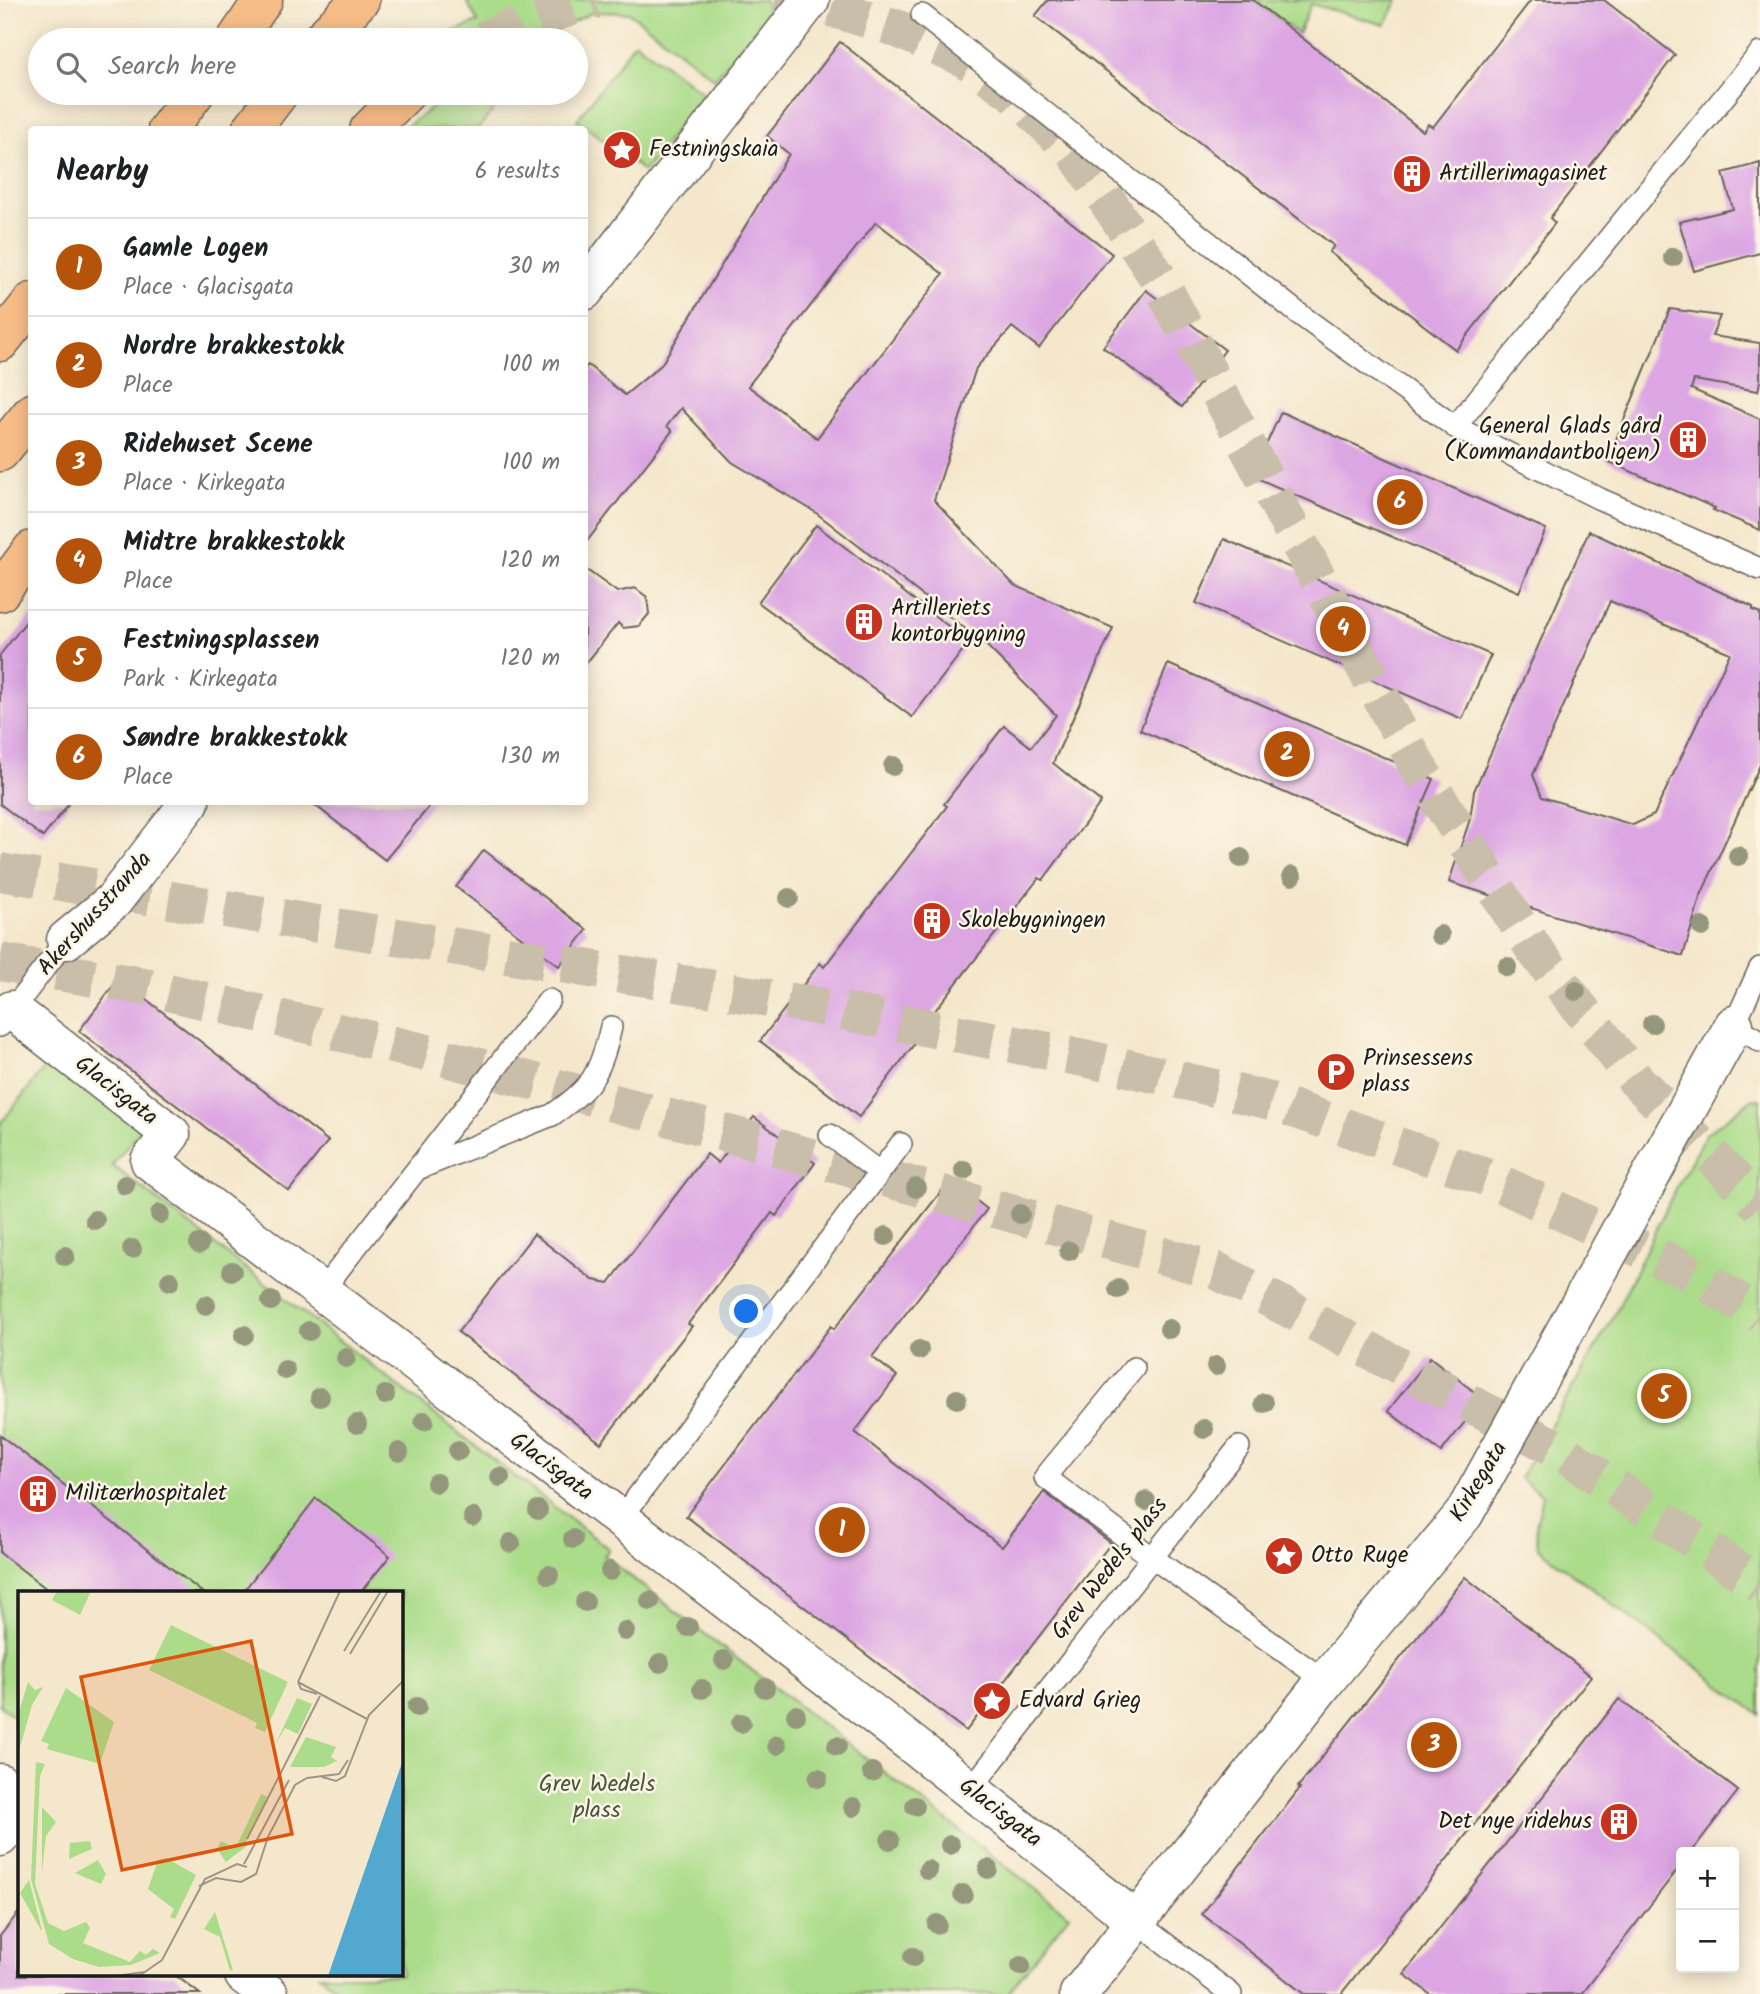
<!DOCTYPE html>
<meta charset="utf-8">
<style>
:root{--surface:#fff;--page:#f6f6f6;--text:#202124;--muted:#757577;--line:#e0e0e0;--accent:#b45309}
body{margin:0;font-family:Kalam,sans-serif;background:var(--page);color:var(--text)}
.controls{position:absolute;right:21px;bottom:21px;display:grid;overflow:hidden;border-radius:7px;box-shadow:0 4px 18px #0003}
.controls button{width:63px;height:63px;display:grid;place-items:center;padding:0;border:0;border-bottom:2px solid var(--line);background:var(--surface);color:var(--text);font:35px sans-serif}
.you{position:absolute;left:747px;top:1312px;width:24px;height:24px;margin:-18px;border:5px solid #fff;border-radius:50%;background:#1a73e8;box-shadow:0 0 0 10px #1a73e833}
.badge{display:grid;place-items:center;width:46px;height:46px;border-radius:50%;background:var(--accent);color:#fff;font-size:23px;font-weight:700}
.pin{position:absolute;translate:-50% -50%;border:4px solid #fff;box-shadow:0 2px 7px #0006}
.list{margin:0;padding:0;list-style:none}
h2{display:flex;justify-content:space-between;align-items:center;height:91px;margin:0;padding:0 28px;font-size:30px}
h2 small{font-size:23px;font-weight:400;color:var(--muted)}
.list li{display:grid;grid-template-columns:46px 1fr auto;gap:21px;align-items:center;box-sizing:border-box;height:98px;padding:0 28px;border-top:2px solid var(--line)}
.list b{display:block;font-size:26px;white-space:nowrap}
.list p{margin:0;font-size:23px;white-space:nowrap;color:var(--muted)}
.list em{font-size:23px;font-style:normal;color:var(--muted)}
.icon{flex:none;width:38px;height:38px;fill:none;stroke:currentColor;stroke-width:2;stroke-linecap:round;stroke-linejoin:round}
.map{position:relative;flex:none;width:1760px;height:1994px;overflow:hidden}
.search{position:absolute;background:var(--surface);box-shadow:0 4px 18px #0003;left:28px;top:28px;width:560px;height:77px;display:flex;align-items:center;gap:18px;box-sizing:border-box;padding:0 24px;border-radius:38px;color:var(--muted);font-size:26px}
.panel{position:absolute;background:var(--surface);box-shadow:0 4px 18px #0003;left:28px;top:126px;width:560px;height:679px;border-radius:7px}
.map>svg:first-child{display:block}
</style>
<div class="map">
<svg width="1760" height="1994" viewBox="0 0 1760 1994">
<rect width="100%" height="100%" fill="#fcf5e5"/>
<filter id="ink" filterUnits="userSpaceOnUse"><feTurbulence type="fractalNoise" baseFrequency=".0143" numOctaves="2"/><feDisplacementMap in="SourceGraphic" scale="14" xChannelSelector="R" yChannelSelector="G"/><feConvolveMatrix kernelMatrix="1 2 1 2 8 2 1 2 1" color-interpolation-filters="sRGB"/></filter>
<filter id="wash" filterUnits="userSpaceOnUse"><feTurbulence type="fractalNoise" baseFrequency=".00686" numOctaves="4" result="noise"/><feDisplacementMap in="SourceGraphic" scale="28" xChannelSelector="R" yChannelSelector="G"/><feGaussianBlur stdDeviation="1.57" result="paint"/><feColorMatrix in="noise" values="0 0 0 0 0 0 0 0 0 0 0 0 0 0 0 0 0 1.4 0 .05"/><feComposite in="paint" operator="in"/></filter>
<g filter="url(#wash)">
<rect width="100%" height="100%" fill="#f4e7cc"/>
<g fill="#abdc8a" stroke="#647c53" stroke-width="2">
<path d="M466,0H765L769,14L715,79L630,13L593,12L554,32L548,40H453L449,33L478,22Z"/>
<path d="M1254,0H1398L1385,25L1311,4L1298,34Z"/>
<path d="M635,42L704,94L644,171L577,120Z"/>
<path d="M453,93H507L478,129H403Z"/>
<path d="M52,1059L142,1128L112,1165L609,1549L604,1556L1069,1915L1007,1994H344L319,1975H401V1593H19V1721L0,1705V1124Z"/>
<path d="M1760,1099V1715L1538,1548L1536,1525L1543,1496L1520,1478L1615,1314L1672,1196L1706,1134L1751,1100Z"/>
</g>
<g id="blocks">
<g fill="#dca6e3" fill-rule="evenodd">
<path d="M1048,0H1253L1423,131L1428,124L1433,127L1531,0H1604L1675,55L1550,218L1555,223L1456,350L1329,252L1334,246L1035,16Z"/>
<path d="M840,42L1112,254L1039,348L1012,327L976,368L934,500L1014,585L1113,628L1053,763L1101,802L1043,880L1039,878L915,1036L918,1039L859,1117L760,1041L820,963L824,967L947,806L944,804L1004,726L1031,747L1056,715L986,645L815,512L732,462L681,408L667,426L672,431L584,545V369L588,365L625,395L661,365L789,154L767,136ZM876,222L943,274L817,438L748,386Z"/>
<path d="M1760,163V253L1694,271L1679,222L1733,209L1723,173Z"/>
<path d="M1146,290L1225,350L1182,407L1103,347Z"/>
<path d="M1670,309L1720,316L1712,336L1760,343V381L1758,391L1694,380L1691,389L1760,419V530L1713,510L1715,508L1607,461Z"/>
<path d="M1281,412L1546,529L1519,592L1252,476Z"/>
<path d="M816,525L969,642L912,717L758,602Z"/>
<path d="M1589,531L1753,607V610L1760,613V765L1701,895L1683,956L1449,882L1470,819L1474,791ZM1610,601L1730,653L1654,815L1633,825L1542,797L1533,775Z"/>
<path d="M1224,539L1491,655L1462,719L1196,603Z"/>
<path d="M584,568L617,592L635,588L647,597L649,614L639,626L623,628L618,623L584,666Z"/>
<path d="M32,614V802H70L43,837L0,804V655Z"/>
<path d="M1168,664L1434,779L1405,845L1140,730Z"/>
<path d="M311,802H433L385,860Z"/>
<path d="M484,850L587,930L559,966L456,887Z"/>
<path d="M119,978L328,1141L289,1191L79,1031Z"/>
<path d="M754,1117L815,1163L776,1216L772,1213L688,1324L692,1326L601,1443L458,1332L534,1234L593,1280L609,1283L707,1154L718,1163Z"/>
<path d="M950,1180L987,1209L872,1357L897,1376L855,1432L1002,1547L1044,1492L1111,1543L966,1731L686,1516L831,1326L834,1329Z"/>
<path d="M1430,1357L1483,1399L1441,1452L1388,1411Z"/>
<path d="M0,1435L203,1593H52L0,1553Z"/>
<path d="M316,1498L390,1556L360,1593H242Z"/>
<path d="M1465,1577L1591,1676L1341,1994H1304L1202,1914L1300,1788L1298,1787Z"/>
<path d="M1619,1699L1738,1791L1691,1852H1681V1865L1582,1994H1430L1404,1974Z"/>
<path d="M19,1912V1975H175L200,1994H0V1936Z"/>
</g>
</g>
</g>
<g filter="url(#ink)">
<use href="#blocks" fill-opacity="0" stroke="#68635a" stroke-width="2"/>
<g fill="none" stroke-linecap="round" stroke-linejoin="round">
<g stroke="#c9bea9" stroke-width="38" stroke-dasharray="38 19" stroke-linecap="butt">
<path d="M775,0L831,8L893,27L964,58L1016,95L1076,154L1157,276L1418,767L1534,949L1635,1079L1760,1205"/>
<path d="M484,40L530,19L595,0"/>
<path d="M0,872L805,1004L1084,1058L1271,1101L1491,1179L1679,1267L1760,1314"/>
<path d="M0,962L143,986L423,1052L689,1123L1217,1271L1561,1451L1760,1585"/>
</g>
<g stroke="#68635a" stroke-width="24">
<g id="lane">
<path d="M922,15L1299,314L1455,427L1600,499L1760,569"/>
<path d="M1455,427L1760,53"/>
<path d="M1760,968L1734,1025L1760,1041"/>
<path d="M0,1026L66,940"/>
<path d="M830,1135L879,1172"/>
<path d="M420,1168L552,1115C592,1088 600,1074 611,1027"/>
<path d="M321,1292L549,1000"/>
<path d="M1134,1368L1045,1477L1153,1558L1325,1681"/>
<path d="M620,1520L901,1144"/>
<path d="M970,1790L1239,1447"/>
<path d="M1136,1921L1231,1994"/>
</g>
</g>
<g stroke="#68635a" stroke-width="41">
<g id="street">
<path d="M584,291L810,0"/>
<path d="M66,940L113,901L190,802"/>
<path d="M12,1010L171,1134L150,1161C480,1412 812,1662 1136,1921"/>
<path d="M0,1783L19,1798"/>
<path d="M0,1837L19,1814"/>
<path d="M244,1975L269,1994"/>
<path d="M1079,1994L1325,1681L1464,1514L1734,1025"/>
</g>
</g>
<g stroke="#68635a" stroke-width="41">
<g id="highway">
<path d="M236,40L263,0"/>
<path d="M321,40L360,0"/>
<path d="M167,130L195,93"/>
<path d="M251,130L279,93"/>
<path d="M369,130L406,93"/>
<path d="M0,342L32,302"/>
<path d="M0,452L32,413"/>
<path d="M0,592L32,550"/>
</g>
</g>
<use href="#lane" stroke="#fff" stroke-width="21"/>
<use href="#street" stroke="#fff" stroke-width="38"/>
<use href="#highway" stroke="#f7bd88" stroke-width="38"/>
</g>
<g fill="#95977d">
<circle cx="1673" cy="257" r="10"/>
<circle cx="893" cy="766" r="10"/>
<circle cx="1738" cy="856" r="10"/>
<circle cx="1241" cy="858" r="10"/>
<circle cx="1292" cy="876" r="10"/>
<circle cx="789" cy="898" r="10"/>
<circle cx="1702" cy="927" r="10"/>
<circle cx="1440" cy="935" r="10"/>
<circle cx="1507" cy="967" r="10"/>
<circle cx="1576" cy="991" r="10"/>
<circle cx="1652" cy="1024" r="10"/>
<circle cx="964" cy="1170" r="10"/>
<circle cx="125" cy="1185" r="10"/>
<circle cx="916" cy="1188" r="10"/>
<circle cx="160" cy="1214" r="10"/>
<circle cx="1020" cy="1214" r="10"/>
<circle cx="95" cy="1220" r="10"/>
<circle cx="886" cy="1236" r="10"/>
<circle cx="199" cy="1244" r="10"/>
<circle cx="132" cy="1249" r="10"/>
<circle cx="1069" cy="1251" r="10"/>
<circle cx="65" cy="1256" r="10"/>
<circle cx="232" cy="1271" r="10"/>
<circle cx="170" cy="1281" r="10"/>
<circle cx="1118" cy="1289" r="10"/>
<circle cx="271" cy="1301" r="10"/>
<circle cx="206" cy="1305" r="10"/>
<circle cx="1169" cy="1329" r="10"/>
<circle cx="309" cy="1331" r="10"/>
<circle cx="244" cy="1335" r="10"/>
<circle cx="919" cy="1350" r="10"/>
<circle cx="346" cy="1358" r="10"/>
<circle cx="1216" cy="1366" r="10"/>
<circle cx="285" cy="1370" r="10"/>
<circle cx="385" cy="1395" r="10"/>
<circle cx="320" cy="1397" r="10"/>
<circle cx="957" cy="1399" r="10"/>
<circle cx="1264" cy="1403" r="10"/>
<circle cx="424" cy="1421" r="10"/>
<circle cx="357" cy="1424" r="10"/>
<circle cx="1204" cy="1429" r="10"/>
<circle cx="458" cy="1451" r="10"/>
<circle cx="399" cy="1452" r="10"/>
<circle cx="500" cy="1477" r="10"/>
<circle cx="436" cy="1483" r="10"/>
<circle cx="1146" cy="1501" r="10"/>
<circle cx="538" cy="1510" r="10"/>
<circle cx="473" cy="1517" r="10"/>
<circle cx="573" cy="1539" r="10"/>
<circle cx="511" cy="1543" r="10"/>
<circle cx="610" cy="1571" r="10"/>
<circle cx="549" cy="1575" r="10"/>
<circle cx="650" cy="1601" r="10"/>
<circle cx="585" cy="1602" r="10"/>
<circle cx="688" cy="1627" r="10"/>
<circle cx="625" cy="1631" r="10"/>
<circle cx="724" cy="1660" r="10"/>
<circle cx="660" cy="1663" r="10"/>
<circle cx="765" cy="1688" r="10"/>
<circle cx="702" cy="1689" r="10"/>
<circle cx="417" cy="1707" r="10"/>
<circle cx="796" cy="1715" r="10"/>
<circle cx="741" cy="1723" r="10"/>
<circle cx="777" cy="1745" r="10"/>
<circle cx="837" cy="1746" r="10"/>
<circle cx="872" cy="1772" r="10"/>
<circle cx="818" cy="1778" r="10"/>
<circle cx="915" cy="1806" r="10"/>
<circle cx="853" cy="1807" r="10"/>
<circle cx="890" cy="1840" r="10"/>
<circle cx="950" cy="1845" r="10"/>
<circle cx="988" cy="1869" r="10"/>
<circle cx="928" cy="1870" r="10"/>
<circle cx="963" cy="1894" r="10"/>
<circle cx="937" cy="1924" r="10"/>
<circle cx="913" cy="1957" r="10"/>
<circle cx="1021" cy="1966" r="10"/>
</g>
</g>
<defs>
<g id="sight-disc" transform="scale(2.0125)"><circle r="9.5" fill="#c8321e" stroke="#fcf5e5"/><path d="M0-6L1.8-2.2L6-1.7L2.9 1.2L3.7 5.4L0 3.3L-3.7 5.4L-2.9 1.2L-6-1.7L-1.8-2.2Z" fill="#fff"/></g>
<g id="building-disc" transform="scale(2.0125)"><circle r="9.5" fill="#c8321e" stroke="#fcf5e5"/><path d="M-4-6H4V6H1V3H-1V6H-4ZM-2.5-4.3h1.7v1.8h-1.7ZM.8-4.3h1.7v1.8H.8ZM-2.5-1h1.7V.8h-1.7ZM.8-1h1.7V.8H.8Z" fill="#fff"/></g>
<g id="parking-disc" transform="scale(2.0125)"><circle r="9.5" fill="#c8321e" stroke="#fcf5e5"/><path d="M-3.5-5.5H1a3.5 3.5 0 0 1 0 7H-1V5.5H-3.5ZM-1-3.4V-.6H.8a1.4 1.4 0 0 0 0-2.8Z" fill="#fff"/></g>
</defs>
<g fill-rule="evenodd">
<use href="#sight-disc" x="622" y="150"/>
<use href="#building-disc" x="1412" y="174"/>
<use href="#building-disc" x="1688" y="440"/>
<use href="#building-disc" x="864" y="622"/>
<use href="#building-disc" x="932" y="921"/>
<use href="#parking-disc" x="1336" y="1072"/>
<use href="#building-disc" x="38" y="1494"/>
<use href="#sight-disc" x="1284" y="1556"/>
<use href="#sight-disc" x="992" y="1701"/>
<use href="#building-disc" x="1619" y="1822"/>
</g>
<g text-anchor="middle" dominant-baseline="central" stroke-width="5" stroke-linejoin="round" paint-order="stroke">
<g font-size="23" fill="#1c1c1c" stroke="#fcf5e5" text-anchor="start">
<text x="649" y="150">Festningskaia</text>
<text x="1439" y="174">Artillerimagasinet</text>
<text x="1661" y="427" text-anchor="end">General Glads gård<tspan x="1661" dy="26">(Kommandantboligen)</tspan></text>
<text x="891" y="609">Artilleriets<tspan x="891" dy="26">kontorbygning</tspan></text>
<text x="959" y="921">Skolebygningen</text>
<text x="1363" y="1059">Prinsessens<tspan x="1363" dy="26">plass</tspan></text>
<text x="65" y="1494">Militærhospitalet</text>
<text x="1311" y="1556">Otto Ruge</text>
<text x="1019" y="1701">Edvard Grieg</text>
<text x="1592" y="1822" text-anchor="end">Det nye ridehus</text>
</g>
<g font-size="23" fill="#1c1c1c" stroke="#fcf5e5">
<text transform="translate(95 914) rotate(-48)">Akershusstranda</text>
<text transform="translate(116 1091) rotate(38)">Glacisgata</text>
<text transform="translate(551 1467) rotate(37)">Glacisgata</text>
<text transform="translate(1479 1482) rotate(-59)">Kirkegata</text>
<text transform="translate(1110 1569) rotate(-52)">Grev Wedels plass</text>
<text transform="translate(1000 1813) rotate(38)">Glacisgata</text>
</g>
<g font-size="23" fill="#47563d" stroke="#fcf5e5">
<text x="597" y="1785">Grev Wedels<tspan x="597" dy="26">plass</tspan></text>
</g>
</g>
<g transform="translate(18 1591)">
<rect width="385" height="385" fill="#f4e7cc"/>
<path d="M39,0H73L62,24L34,9ZM153,34L270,91L247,141L237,137L239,132L131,79ZM10,91L17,99L25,96L14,114L0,163V124ZM48,97L96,131L82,173L29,158L31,153L23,150ZM279,107L294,113L280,143L267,137L257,154ZM288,146L318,156L313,166L319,170L306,176H272ZM18,171L27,173L22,185L17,293L30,332L46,340L68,331L72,337L65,352L112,371L122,360L128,364L135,358L142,362L113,374L81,376L55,368L31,353L13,288ZM243,203L250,206L228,251L230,254L208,271L199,258L203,250L213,255L220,252ZM24,216L38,231L28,245L24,280ZM72,250L74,258L51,268L52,252ZM148,267L178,284L157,328L152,326L156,318L130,298L140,269ZM80,269L88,283L83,293L57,282ZM11,289L24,339H23L2,302ZM197,321L215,379L212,380L202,346L186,338Z" fill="#abdc8a"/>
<path d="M385,169V385H310Z" fill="#53a8cf"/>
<path fill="none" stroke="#9e9686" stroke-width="2" d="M326,60L363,0M332,63L370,0M280,91L322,0M280,91L349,128M280,91L283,98L299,103M304,186L318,190L327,185L351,124L385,90M229,248L302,105M226,273L271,189M181,295L198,287L223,291L238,283L250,246L277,194L289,187L321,183L330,169M98,385L126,381M121,385L144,369L187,288L219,273L229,276"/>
<path fill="#de560d" fill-opacity="0.15" stroke="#de560d" stroke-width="3.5" d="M233,50L274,243L104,279L63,86Z"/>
<rect width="385" height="385" fill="none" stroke="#1c1c1c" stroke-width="3.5"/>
</g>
</svg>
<div class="controls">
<button>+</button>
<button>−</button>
</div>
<div class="you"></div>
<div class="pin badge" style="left:842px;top:1530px">1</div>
<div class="pin badge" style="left:1287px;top:754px">2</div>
<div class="pin badge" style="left:1434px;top:1745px">3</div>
<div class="pin badge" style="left:1343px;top:629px">4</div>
<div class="pin badge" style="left:1664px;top:1396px">5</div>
<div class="pin badge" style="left:1400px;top:502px">6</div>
<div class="search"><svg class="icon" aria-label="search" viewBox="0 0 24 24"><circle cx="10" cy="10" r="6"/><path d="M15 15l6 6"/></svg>Search here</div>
<section class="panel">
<h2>Nearby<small>6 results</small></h2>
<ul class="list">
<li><span class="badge">1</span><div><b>Gamle Logen</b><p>Place · Glacisgata</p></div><em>30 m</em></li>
<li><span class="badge">2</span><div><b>Nordre brakkestokk</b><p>Place</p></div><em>100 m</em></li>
<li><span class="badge">3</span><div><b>Ridehuset Scene</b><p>Place · Kirkegata</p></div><em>100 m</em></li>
<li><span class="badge">4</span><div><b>Midtre brakkestokk</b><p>Place</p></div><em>120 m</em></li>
<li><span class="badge">5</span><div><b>Festningsplassen</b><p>Park · Kirkegata</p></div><em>120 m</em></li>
<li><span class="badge">6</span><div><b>Søndre brakkestokk</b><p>Place</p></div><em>130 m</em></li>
</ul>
</section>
</div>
